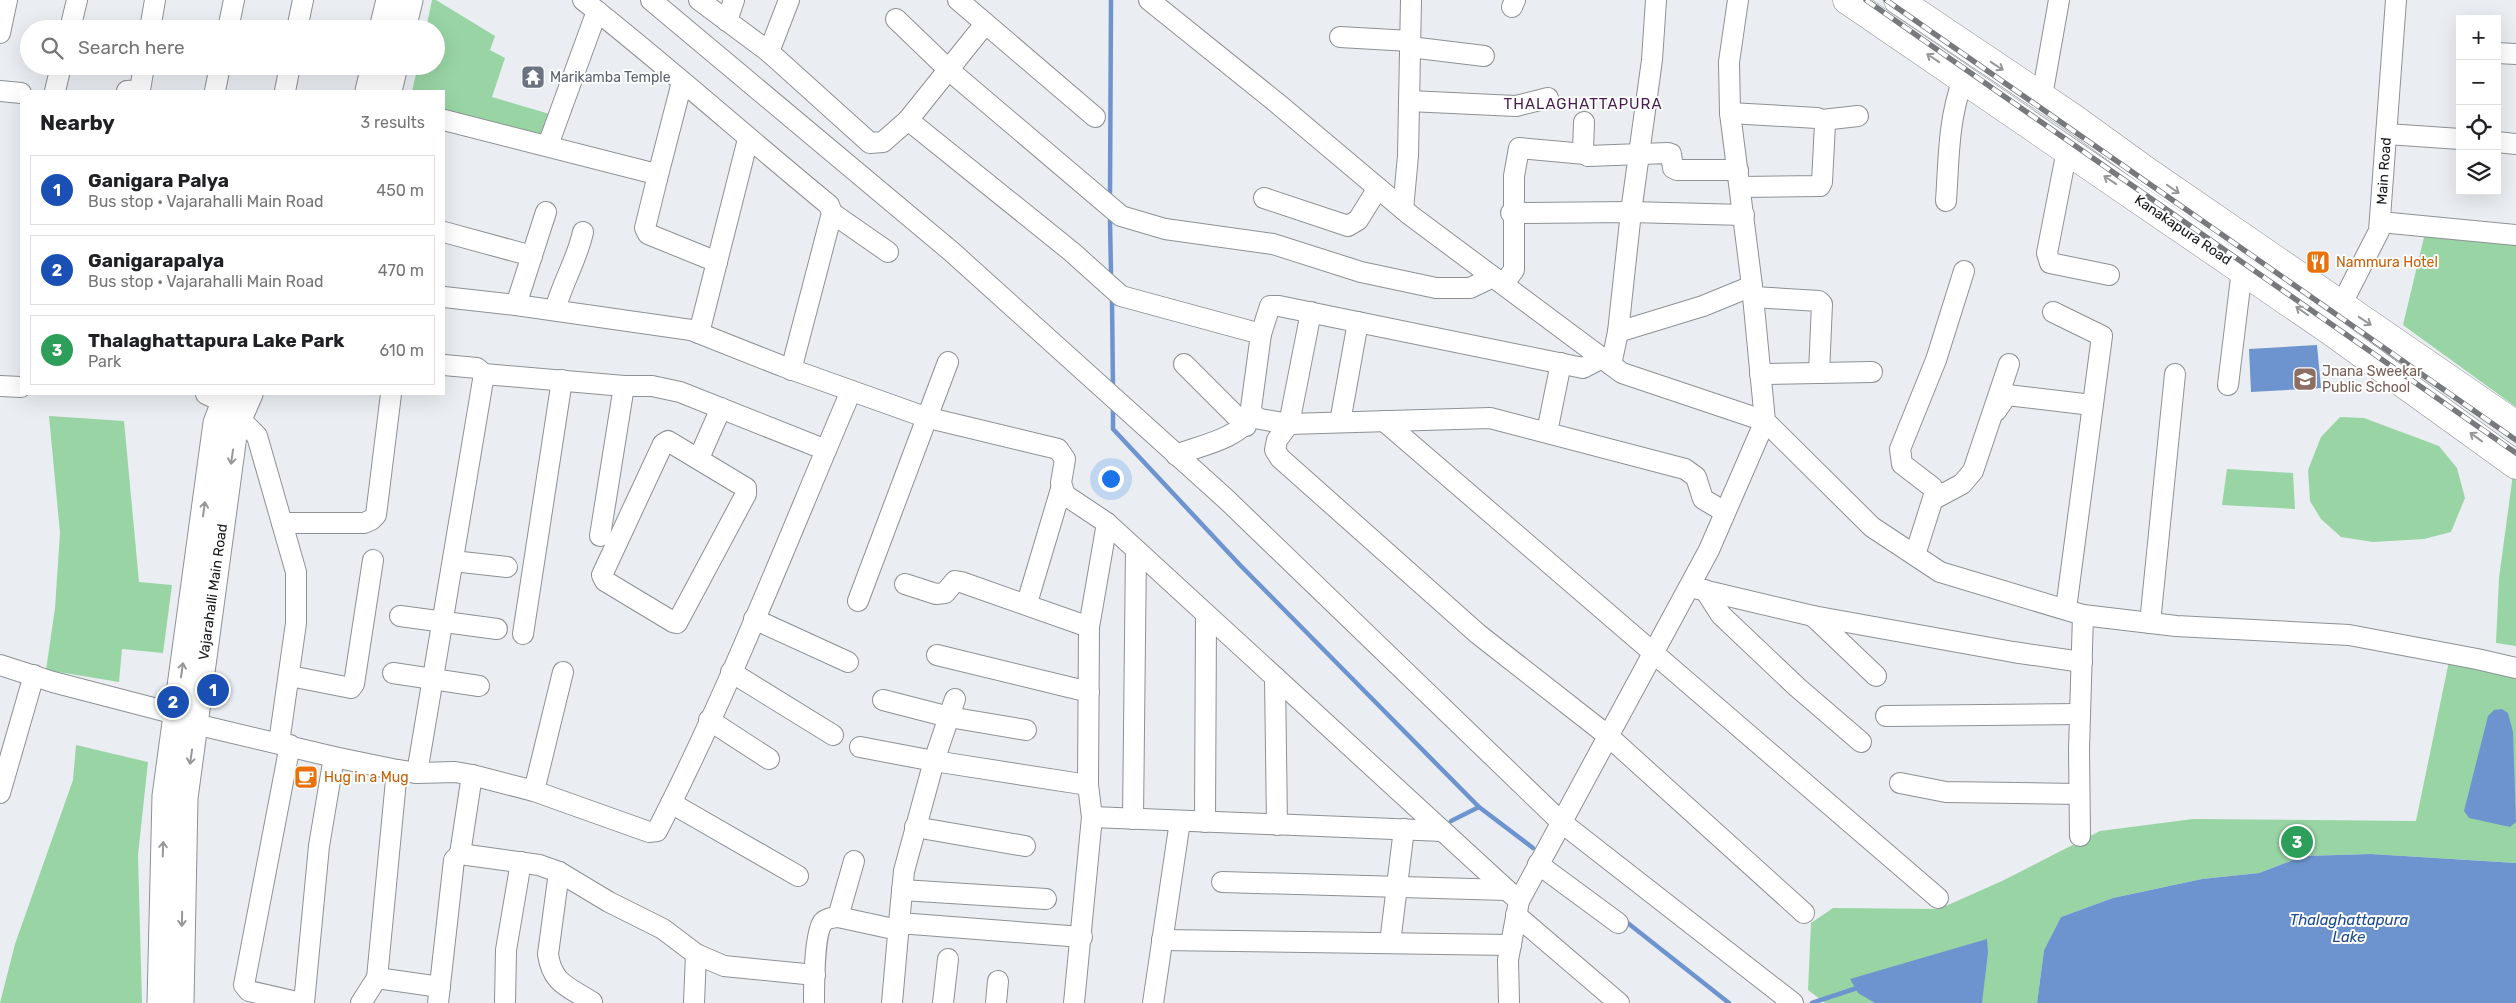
<!DOCTYPE html>
<meta charset="utf-8">
<style>
:root{--surface:#fff;--page:#f2f2f2;--text:#202124;--muted:#757577;--line:#e0e0e0;--accent:#b45309}
body{margin:0;font-family:Rubik,sans-serif;background:var(--page);color:var(--text)}
.controls{position:absolute;right:15px;top:15px;display:grid;overflow:hidden;border-radius:0px;box-shadow:0 5px 20px #0002}
.controls button{width:45px;height:45px;display:grid;place-items:center;padding:0;border:0;border-bottom:1px solid var(--line);background:var(--surface);color:var(--text);font:25px sans-serif}
.you{position:absolute;left:1110px;top:478px;width:18px;height:18px;margin:-12px;border:4px solid #fff;border-radius:50%;background:#1a73e8;box-shadow:0 0 0 8px #1a73e833}
.badge{display:grid;place-items:center;width:32px;height:32px;border-radius:50%;background:var(--accent);color:#fff;font-size:16px;font-weight:700}
.pin{position:absolute;translate:-50% -50%;border:2px solid #fff;box-shadow:0 1px 5px #0006}
.list{margin:0;padding:0;list-style:none}
h2{display:flex;justify-content:space-between;align-items:center;height:65px;margin:0;padding:0 20px;font-size:21px}
h2 small{font-size:16px;font-weight:400;color:var(--muted)}
.list li{display:grid;grid-template-columns:32px 1fr auto;gap:15px;align-items:center;box-sizing:border-box;height:70px;margin:0 10px 10px;padding:0 10px;border:1px solid var(--line);border-radius:0px}
.list b{display:block;font-size:19px;white-space:nowrap}
.list p{margin:0;font-size:16px;white-space:nowrap;color:var(--muted)}
.list em{font-size:16px;font-style:normal;color:var(--muted)}
.icon{flex:none;width:28px;height:28px;fill:none;stroke:currentColor;stroke-width:2;stroke-linecap:round;stroke-linejoin:round}
.map{position:relative;flex:none;width:2516px;height:1003px;overflow:hidden}
.search{position:absolute;background:var(--surface);box-shadow:0 5px 20px #0002;left:20px;top:20px;width:425px;height:55px;display:flex;align-items:center;gap:12px;box-sizing:border-box;padding:0 18px;border-radius:28px;color:var(--muted);font-size:19px}
.panel{position:absolute;background:var(--surface);box-shadow:0 5px 20px #0002;left:20px;top:90px;width:425px;height:305px;border-radius:0px}
.map>svg:first-child{display:block}
</style>
<div class="map">
<svg width="2516" height="1003" viewBox="0 0 2516 1003">
<rect width="100%" height="100%" fill="#eaeef2"/>
<g fill="#99d5a4">
<path d="M432,0H436L495,36L490,50L505,58L492,97L553,115L544,139L444,110V91H412L418,66H436V29H426Z"/>
<path d="M2425,233L2516,246V407L2403,325Z"/>
<path d="M49,416L124,421L139,582L172,585L163,653L122,649L119,682L46,670L55,608L60,533Z"/>
<path d="M2340,417L2364,418L2439,446L2457,468L2465,498L2451,532L2424,539L2373,542L2341,537L2321,519L2310,501L2308,470L2321,437Z"/>
<path d="M2227,469L2293,473L2295,509L2222,505Z"/>
<path d="M2513,474L2516,476V646L2496,643L2499,578Z"/>
<path d="M2449,661L2516,676V863L2371,854L2304,856L2259,873L2202,879L2113,898L2061,917L2044,950L2037,1003H1825L1808,990L1811,923L1833,908L1939,909L2002,881L2100,831L2193,819L2416,821Z"/>
<path d="M76,745L148,762L138,855L142,1003H0L15,944L73,780Z"/>
</g>
<g fill="#6e94cf">
<path d="M2317,345L2321,388L2251,392L2249,349Z"/>
<path d="M2502,709L2508,713L2513,732L2516,822L2510,827L2469,818L2464,811L2488,716L2494,710Z"/>
<path d="M2371,854L2516,863V1003H2037L2044,950L2061,917L2113,898L2202,879L2259,873L2304,856Z"/>
<path d="M1987,939L1988,953L1982,1003H1875L1858,993L1850,979Z"/>
</g>
<g fill="none" stroke-linecap="round" stroke-linejoin="round">
<g stroke="#6e94cf" stroke-width="4.5">
<path d="M1110,193L1111,0"/>
<path d="M1110,221L1111,273"/>
<path d="M1112,301L1113,389"/>
<path d="M1113,405V429L1240,565L1479,807L1533,848"/>
<path d="M1451,821L1479,807"/>
<path d="M1624,920L1729,1003"/>
<path d="M1812,1003L1860,987"/>
</g>
<g stroke="#8d9194" stroke-width="22">
<g id="minor">
<path d="M583,0C667,66 746,137 829,205L832,213L791,370"/>
<path d="M651,0L952,252L1226,499L1561,822L1793,1003"/>
<path d="M699,0L769,52L870,143L883,142L908,120"/>
<path d="M958,0L1095,117"/>
<path d="M1149,0L1277,103L1410,215L1622,373L1765,421L1709,550L1519,901L1508,960L1509,1003"/>
<path d="M1512,7L1515,0"/>
<path d="M896,19L950,71L1121,216L1165,229L1273,244L1361,272L1436,288H1470L1493,277"/>
<path d="M727,21L734,0"/>
<path d="M985,24L908,120L1072,252L1121,296L1261,334"/>
<path d="M70,29L77,0"/>
<path d="M150,29L155,0"/>
<path d="M228,29L234,0"/>
<path d="M297,29L303,0"/>
<path d="M0,33L7,0"/>
<path d="M1340,37L1410,41"/>
<path d="M1410,47L1484,56"/>
<path d="M769,52L789,0"/>
<path d="M2497,53L2516,54"/>
<path d="M0,91L21,93"/>
<path d="M55,91L61,66"/>
<path d="M127,91L140,90L144,66"/>
<path d="M215,91L220,66"/>
<path d="M285,91L290,66"/>
<path d="M2042,96L2059,0"/>
<path d="M1409,101L1516,106L1548,98"/>
<path d="M1730,113L1817,118L1822,120L1825,124L1822,182L1820,186L1740,187"/>
<path d="M444,120L652,173L657,179L645,228L648,234L717,262"/>
<path d="M1822,120L1858,116"/>
<path d="M1584,122L1583,150L1588,156L1668,153L1671,154L1673,168L1677,170H1738"/>
<path d="M2387,134L2460,139"/>
<path d="M2497,142L2516,144"/>
<path d="M548,145L597,11"/>
<path d="M2067,150L2047,253L2050,263L2109,275"/>
<path d="M657,179L682,82"/>
<path d="M1264,198L1348,226L1358,220L1378,188"/>
<path d="M1946,201C1949,157 1948,121 1963,79"/>
<path d="M1403,209L1408,156L1411,0"/>
<path d="M832,213L888,252"/>
<path d="M1511,213L1631,212L1744,215"/>
<path d="M2380,222L2516,235"/>
<path d="M444,232L532,256"/>
<path d="M1503,284L1514,270V176L1519,148L1585,154"/>
<path d="M1752,286L1765,421L1872,527L1940,572L2083,615L2176,626L2349,635L2477,659L2516,668"/>
<path d="M444,297L516,305L691,330L782,366L925,417L1058,449L1065,459L1061,483L1065,495L1107,523L1519,901"/>
<path d="M1753,297L1819,301L1822,304L1819,373"/>
<path d="M516,305L546,212"/>
<path d="M555,310C562,283 577,260 583,232"/>
<path d="M1311,312L1289,424L1277,440L1275,450L1280,458L1478,634L1607,735L1804,913"/>
<path d="M2053,312L2102,336L2066,609"/>
<path d="M2335,317L2379,231L2396,0"/>
<path d="M1618,332L1703,306L1752,286L1730,113L1729,62L1738,0"/>
<path d="M699,333L748,139"/>
<path d="M1602,358L1583,368L1279,306H1270L1261,334L1251,408L1253,415L1260,419L1289,424L1490,418L1685,469L1696,477L1703,499L1725,512"/>
<path d="M1184,364L1246,426"/>
<path d="M1611,365L1618,332L1631,212L1652,60L1656,0"/>
<path d="M484,374L624,386L600,536"/>
<path d="M1760,374L1872,372"/>
<path d="M2228,385L2242,270"/>
<path d="M0,386L21,387"/>
<path d="M624,386H652L680,392L826,450"/>
<path d="M206,394L223,402L257,436L296,572V623L279,743"/>
<path d="M1996,411L2007,395L2092,405"/>
<path d="M1384,421L1938,898"/>
<path d="M1340,422L1358,322"/>
<path d="M1547,432L1561,363"/>
<path d="M668,441L746,488V494L677,623L673,622L605,581L602,575L663,444Z"/>
<path d="M1176,455C1202,445 1238,439 1253,415"/>
<path d="M699,458L721,408"/>
<path d="M1934,499L1962,484L1973,471L2009,364"/>
<path d="M282,523H364L371,520L376,515L391,394"/>
<path d="M1915,555L1935,492L1932,487L1902,464L1900,449L1936,360L1964,271"/>
<path d="M453,561L507,567"/>
<path d="M905,584L936,594L945,593L955,581L961,582L1089,627"/>
<path d="M1690,587L1813,616L2013,652L2082,662"/>
<path d="M1705,590L1721,615L1797,687L1861,742"/>
<path d="M858,601L948,362"/>
<path d="M1027,603L1061,489"/>
<path d="M400,616L497,629"/>
<path d="M1813,616L1876,676"/>
<path d="M754,619L848,662"/>
<path d="M2150,623L2175,374"/>
<path d="M523,634L562,380"/>
<path d="M937,655L1089,692"/>
<path d="M0,665L53,682L176,714L195,724L334,757L397,770L417,773L455,772L472,775L534,791L649,832L657,831C730,689 788,538 851,391"/>
<path d="M731,672L833,735"/>
<path d="M393,673L479,686"/>
<path d="M290,676L351,688L354,684L373,560"/>
<path d="M1275,677L1277,825"/>
<path d="M883,700L949,717L1026,730"/>
<path d="M1886,716L2080,714"/>
<path d="M709,720L769,759"/>
<path d="M290,745L244,985L249,991L301,1003"/>
<path d="M860,747L934,761L1088,785"/>
<path d="M417,773L484,374L477,368L444,365"/>
<path d="M1900,783L1946,792L2079,794"/>
<path d="M534,791L563,672"/>
<path d="M0,793L34,675"/>
<path d="M671,803L798,876"/>
<path d="M1092,817L1443,831"/>
<path d="M1133,819L1136,550"/>
<path d="M1205,822L1206,615"/>
<path d="M915,827L1025,846"/>
<path d="M2080,836L2079,749L2083,615"/>
<path d="M460,854L472,775"/>
<path d="M1538,864L1618,923"/>
<path d="M559,872L548,954C552,984 569,987 592,1002"/>
<path d="M1222,882L1507,890"/>
<path d="M902,890L1046,899"/>
<path d="M1516,915L1619,1003"/>
<path d="M838,917L854,861"/>
<path d="M899,923L904,871L934,761L955,699"/>
<path d="M1162,940L1511,945"/>
<path d="M1390,943L1404,829"/>
<path d="M377,978L397,770"/>
<path d="M304,1003L319,846L334,757"/>
<path d="M361,1003L377,978L440,987"/>
<path d="M438,1003L454,860L460,854L539,865L559,872L609,902L663,929L696,954L724,966L815,975"/>
<path d="M505,1003L506,950L521,862"/>
<path d="M694,1003L696,954"/>
<path d="M814,1003C814,988 814,933 823,922C827,918 832,918 838,917L898,930"/>
<path d="M892,1003L899,923L1082,937"/>
<path d="M943,1003L948,959"/>
<path d="M996,1003L998,981"/>
<path d="M1074,1003L1092,817L1088,785L1089,627L1107,523"/>
<path d="M1153,1003L1180,821"/>
</g>
</g>
<g stroke="#8d9194" stroke-width="27">
<g id="major">
<path d="M382,29L389,0"/>
<path d="M403,29L410,0"/>
<path d="M368,91L374,66"/>
<path d="M389,91L395,66"/>
<path d="M160,1003L165,796L216,423L227,394"/>
<path d="M181,1003L185,798L235,428L250,394"/>
</g>
</g>
<g stroke="#8d9194" stroke-width="29">
<g id="highway">
<path d="M1847,0L2329,330L2516,465"/>
<path d="M1898,0L2072,117L2148,172L2516,425"/>
</g>
</g>
<use href="#minor" stroke="#fff" stroke-width="20"/>
<use href="#major" stroke="#fff" stroke-width="25"/>
<use href="#highway" stroke="#fff" stroke-width="28"/>
<g stroke="#777a7d" stroke-width="5.5">
<g id="rail">
<path d="M1866,0L2516,453"/>
<path d="M1886,0L2516,440"/>
</g>
</g>
<use href="#rail" stroke="#fff" stroke-width="4" stroke-dasharray="11" stroke-linecap="butt"/>
</g>
<defs><path id="oneway-shaft" d="M-6 0H5M1.5-3L5.5 0L1.5 3" fill="none" stroke-width="1.6" stroke-linecap="round" stroke-linejoin="round" transform="scale(1.25)"/></defs>
<g stroke="#969798">
<use href="#oneway-shaft" transform="translate(1933 58) rotate(-146)"/>
<use href="#oneway-shaft" transform="translate(1997 66) rotate(34)"/>
<use href="#oneway-shaft" transform="translate(2110 180) rotate(-146)"/>
<use href="#oneway-shaft" transform="translate(2173 189) rotate(35)"/>
<use href="#oneway-shaft" transform="translate(2302 311) rotate(-145)"/>
<use href="#oneway-shaft" transform="translate(2365 321) rotate(34)"/>
<use href="#oneway-shaft" transform="translate(2476 437) rotate(-144)"/>
<use href="#oneway-shaft" transform="translate(232 457) rotate(98)"/>
<use href="#oneway-shaft" transform="translate(204 509) rotate(-82)"/>
<use href="#oneway-shaft" transform="translate(182 670) rotate(-82)"/>
<use href="#oneway-shaft" transform="translate(191 757) rotate(98)"/>
<use href="#oneway-shaft" transform="translate(163 849) rotate(-88)"/>
<use href="#oneway-shaft" transform="translate(182 919) rotate(91)"/>
</g>
<defs>
<g id="temple-square" transform="scale(1.25)"><rect x="-9" y="-9" width="18" height="18" rx="4" fill="#6b7280" stroke="#fff"/><path d="M0-6L5-2H3V0L6.5 2.5H4V6H1.5V3h-3V6H-4V2.5H-6.5L-3 0V-2H-5Z" fill="#fff"/></g>
<g id="restaurant-square" transform="scale(1.25)"><rect x="-9" y="-9" width="18" height="18" rx="4" fill="#e8710a" stroke="#fff"/><path d="M-5-6h1v4h1v-4h1v4h1v-4h1v5L-1.5 .5V6h-2V.5L-5-1ZM5-6V6H3V1.5H1.5Q1.5-4 5-6Z" fill="#fff"/></g>
<g id="school-square" transform="scale(1.25)"><rect x="-9" y="-9" width="18" height="18" rx="4" fill="#8d6e63" stroke="#fff"/><path d="M0-5L7-2L0 1L-7-2ZM-4 1L0 2.5L4 1V4Q0 6-4 4Z" fill="#fff"/></g>
<g id="cafe-square" transform="scale(1.25)"><rect x="-9" y="-9" width="18" height="18" rx="4" fill="#e8710a" stroke="#fff"/><path d="M-5.5-4.5H6V0H3Q3 3.5 0 3.5H-2.5Q-5.5 3.5-5.5 0ZM3-3.2v2h1.7v-2ZM-6 4.5H4V6H-6Z" fill="#fff"/></g>
</defs>
<g fill-rule="evenodd">
<use href="#temple-square" x="533" y="77"/>
<use href="#restaurant-square" x="2318" y="262"/>
<use href="#school-square" x="2305" y="379"/>
<use href="#cafe-square" x="306" y="777"/>
</g>
<g text-anchor="middle" dominant-baseline="central" stroke-width="4" stroke-linejoin="round" paint-order="stroke">
<g font-size="14" fill="#5b616d" stroke="#fff" text-anchor="start">
<text x="550" y="77">Marikamba Temple</text>
</g>
<g font-size="14" fill="#161719" stroke="#fff">
<text transform="translate(2384 171) rotate(-86)">Main Road</text>
<text transform="translate(2183 230) rotate(34)">Kanakapura Road</text>
<text transform="translate(213 592) rotate(-82)">Vajarahalli Main Road</text>
</g>
<g font-size="14" fill="#c56008" stroke="#fff" text-anchor="start">
<text x="2336" y="262">Nammura Hotel</text>
<text x="324" y="777">Hug in a Mug</text>
</g>
<g font-size="14" fill="#785e54" stroke="#fff" text-anchor="start">
<text x="2322" y="371">Jnana Sweekar<tspan x="2322" dy="16">Public School</tspan></text>
</g>
<g font-size="15" letter-spacing="1" fill="#461b4f" stroke="#fff">
<text x="1583" y="104">THALAGHATTAPURA</text>
</g>
<g font-size="15" font-style="italic" fill="#1c4a91" stroke="#fff">
<text x="2349" y="920">Thalaghattapura<tspan x="2349" dy="17">Lake</tspan></text>
</g>
</g>
</svg>
<div class="controls">
<button>+</button>
<button>−</button>
<button><svg class="icon" aria-label="locate" viewBox="0 0 24 24"><circle cx="12" cy="12" r="6"/><path d="M12 2v4M12 18v4M2 12h4M18 12h4"/></svg></button>
<button><svg class="icon" aria-label="layers" viewBox="0 0 24 24"><path d="M12 4l9 5-9 5-9-5zM3 14l9 5 9-5"/></svg></button>
</div>
<div class="you"></div>
<div class="pin badge" style="left:213px;top:690px;background:#1a4fb4">1</div>
<div class="pin badge" style="left:173px;top:702px;background:#1a4fb4">2</div>
<div class="pin badge" style="left:2297px;top:842px;background:#2e9e5b">3</div>
<div class="search"><svg class="icon" aria-label="search" viewBox="0 0 24 24"><circle cx="10" cy="10" r="6"/><path d="M15 15l6 6"/></svg>Search here</div>
<section class="panel">
<h2>Nearby<small>3 results</small></h2>
<ul class="list">
<li><span class="badge" style="background:#1a4fb4">1</span><div><b>Ganigara Palya</b><p>Bus stop · Vajarahalli Main Road</p></div><em>450 m</em></li>
<li><span class="badge" style="background:#1a4fb4">2</span><div><b>Ganigarapalya</b><p>Bus stop · Vajarahalli Main Road</p></div><em>470 m</em></li>
<li><span class="badge" style="background:#2e9e5b">3</span><div><b>Thalaghattapura Lake Park</b><p>Park</p></div><em>610 m</em></li>
</ul>
</section>
</div>
